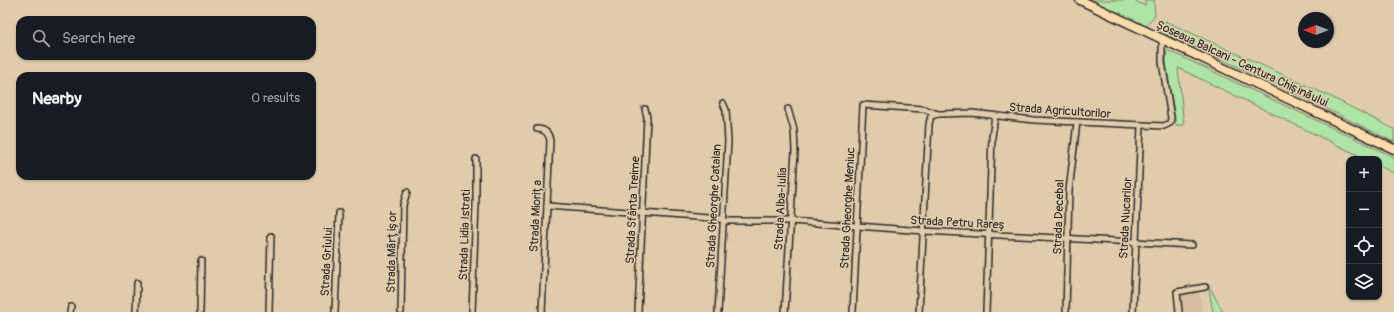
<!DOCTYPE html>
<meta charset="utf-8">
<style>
:root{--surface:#171b24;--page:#242831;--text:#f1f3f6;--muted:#9ea1a6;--line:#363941}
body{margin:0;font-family:Pangolin,sans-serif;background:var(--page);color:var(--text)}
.controls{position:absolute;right:12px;bottom:12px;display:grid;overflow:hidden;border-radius:8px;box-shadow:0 1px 3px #0004}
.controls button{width:36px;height:36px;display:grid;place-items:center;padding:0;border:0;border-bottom:1px solid var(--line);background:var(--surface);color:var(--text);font:20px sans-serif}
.compass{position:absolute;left:1298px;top:12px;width:36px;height:36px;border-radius:50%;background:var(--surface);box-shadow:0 1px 3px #0004;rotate:270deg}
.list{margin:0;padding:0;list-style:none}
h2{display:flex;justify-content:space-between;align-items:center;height:52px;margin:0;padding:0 16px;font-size:17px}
h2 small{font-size:13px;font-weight:400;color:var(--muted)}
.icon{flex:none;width:22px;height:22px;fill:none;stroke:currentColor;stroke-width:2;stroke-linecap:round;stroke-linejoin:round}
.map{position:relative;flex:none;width:1394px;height:312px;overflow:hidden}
.search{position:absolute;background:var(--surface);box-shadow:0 1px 3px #0004;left:16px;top:16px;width:300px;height:44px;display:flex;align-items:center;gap:10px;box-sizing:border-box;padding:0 14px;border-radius:12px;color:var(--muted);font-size:15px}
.panel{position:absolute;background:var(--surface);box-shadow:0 1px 3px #0004;left:16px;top:72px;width:300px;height:108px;border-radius:12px}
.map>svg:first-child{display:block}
</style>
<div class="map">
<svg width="1394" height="312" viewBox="0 0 1394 312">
<rect width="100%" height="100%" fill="#e0cbaa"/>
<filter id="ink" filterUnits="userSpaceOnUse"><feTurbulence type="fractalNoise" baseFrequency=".025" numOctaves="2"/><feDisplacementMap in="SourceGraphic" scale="8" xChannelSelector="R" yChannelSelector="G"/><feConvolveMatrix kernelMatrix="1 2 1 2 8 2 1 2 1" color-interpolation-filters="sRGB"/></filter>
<g filter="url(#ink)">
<path fill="#d5bc9d" d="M1199,290L1202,312H1182L1179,292Z"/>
<g fill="#aee4a6" stroke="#6c8868">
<path d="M1086,0H1133L1145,6V0H1154L1155,15L1144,28Z"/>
<path d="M1165,21L1325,94L1394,129V142L1272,82L1167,35Z"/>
<path d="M1167,50L1394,157V173L1379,166V159H1366L1178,68L1184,125H1176L1166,62Z"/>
<path d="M1208,284L1223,312H1213Z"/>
</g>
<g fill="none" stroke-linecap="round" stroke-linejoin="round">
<g stroke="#2b2b2b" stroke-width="8">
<g id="minor">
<path d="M537,129C545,129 549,133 550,141L542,312"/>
<path d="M547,206L723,219"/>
<path d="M723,221H790L924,231L1192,245"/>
<path d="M70,312L71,307"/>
<path d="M136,312L137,283"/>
<path d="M200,312L201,261"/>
<path d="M269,312L271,236"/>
<path d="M335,312L339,213"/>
<path d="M401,312L403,205L407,192"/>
<path d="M472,312L476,204V159"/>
<path d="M638,312L647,117L645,109"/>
<path d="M718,312L728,141L726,110L723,103"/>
<path d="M785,312L795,151L794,130L788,109"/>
<path d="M853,312L863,105L924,109L938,114L972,113L1034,120L1164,126L1170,123L1171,118L1162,62V39"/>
<path d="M919,312L929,124L931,116L938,114"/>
<path d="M986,312L992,137L995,116"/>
<path d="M1066,312L1069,191L1077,122"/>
<path d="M1133,312L1141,125"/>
<path d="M1179,312L1177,292L1205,287"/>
</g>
</g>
<g stroke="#2b2b2b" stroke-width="11">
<path id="trunk" d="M1080,0L1394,149"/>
</g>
<use href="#minor" stroke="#e0cbaa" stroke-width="5"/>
<use href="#trunk" stroke="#fddcac" stroke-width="8"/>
</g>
</g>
<g text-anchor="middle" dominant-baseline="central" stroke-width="3" stroke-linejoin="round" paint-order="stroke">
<g font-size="12" fill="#2b2b2b" stroke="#e0cbaa">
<text transform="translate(1242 64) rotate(25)">Șoseaua Balcani - Centura Chișinăului</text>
<text transform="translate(1060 111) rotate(4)">Strada Agricultorilor</text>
<text transform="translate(714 206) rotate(-87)">Strada Gheorghe Catalan</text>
<text transform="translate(848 208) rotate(-87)">Strada Gheorghe Meniuc</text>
<text transform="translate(781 209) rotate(-87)">Strada Alba-Iulia</text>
<text transform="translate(633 210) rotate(-87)">Strada Sfânta Treime</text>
<text transform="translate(536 216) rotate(-87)">Strada Miorița</text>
<text transform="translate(1059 217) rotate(-88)">Strada Decebal</text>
<text transform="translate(1126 218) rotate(-87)">Strada Nucarilor</text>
<text transform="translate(958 223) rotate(3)">Strada Petru Rareș</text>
<text transform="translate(465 235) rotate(-88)">Strada Lidia Istrati</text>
<text transform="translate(392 252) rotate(-89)">Strada Mărțișor</text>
<text transform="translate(327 262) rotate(-87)">Strada Grîului</text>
</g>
</g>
</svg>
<div class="controls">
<button>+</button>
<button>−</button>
<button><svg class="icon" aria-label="locate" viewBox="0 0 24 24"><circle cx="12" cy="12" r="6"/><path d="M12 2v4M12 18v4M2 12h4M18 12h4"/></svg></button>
<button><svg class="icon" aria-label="layers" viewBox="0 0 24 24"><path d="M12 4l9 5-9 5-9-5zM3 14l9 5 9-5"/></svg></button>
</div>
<svg class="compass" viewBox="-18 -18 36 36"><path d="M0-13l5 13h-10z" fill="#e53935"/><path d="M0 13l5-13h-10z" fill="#9ea1a6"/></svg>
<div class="search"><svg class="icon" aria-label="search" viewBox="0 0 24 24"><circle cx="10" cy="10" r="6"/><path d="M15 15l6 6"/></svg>Search here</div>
<section class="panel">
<h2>Nearby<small>0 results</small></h2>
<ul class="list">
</ul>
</section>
</div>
